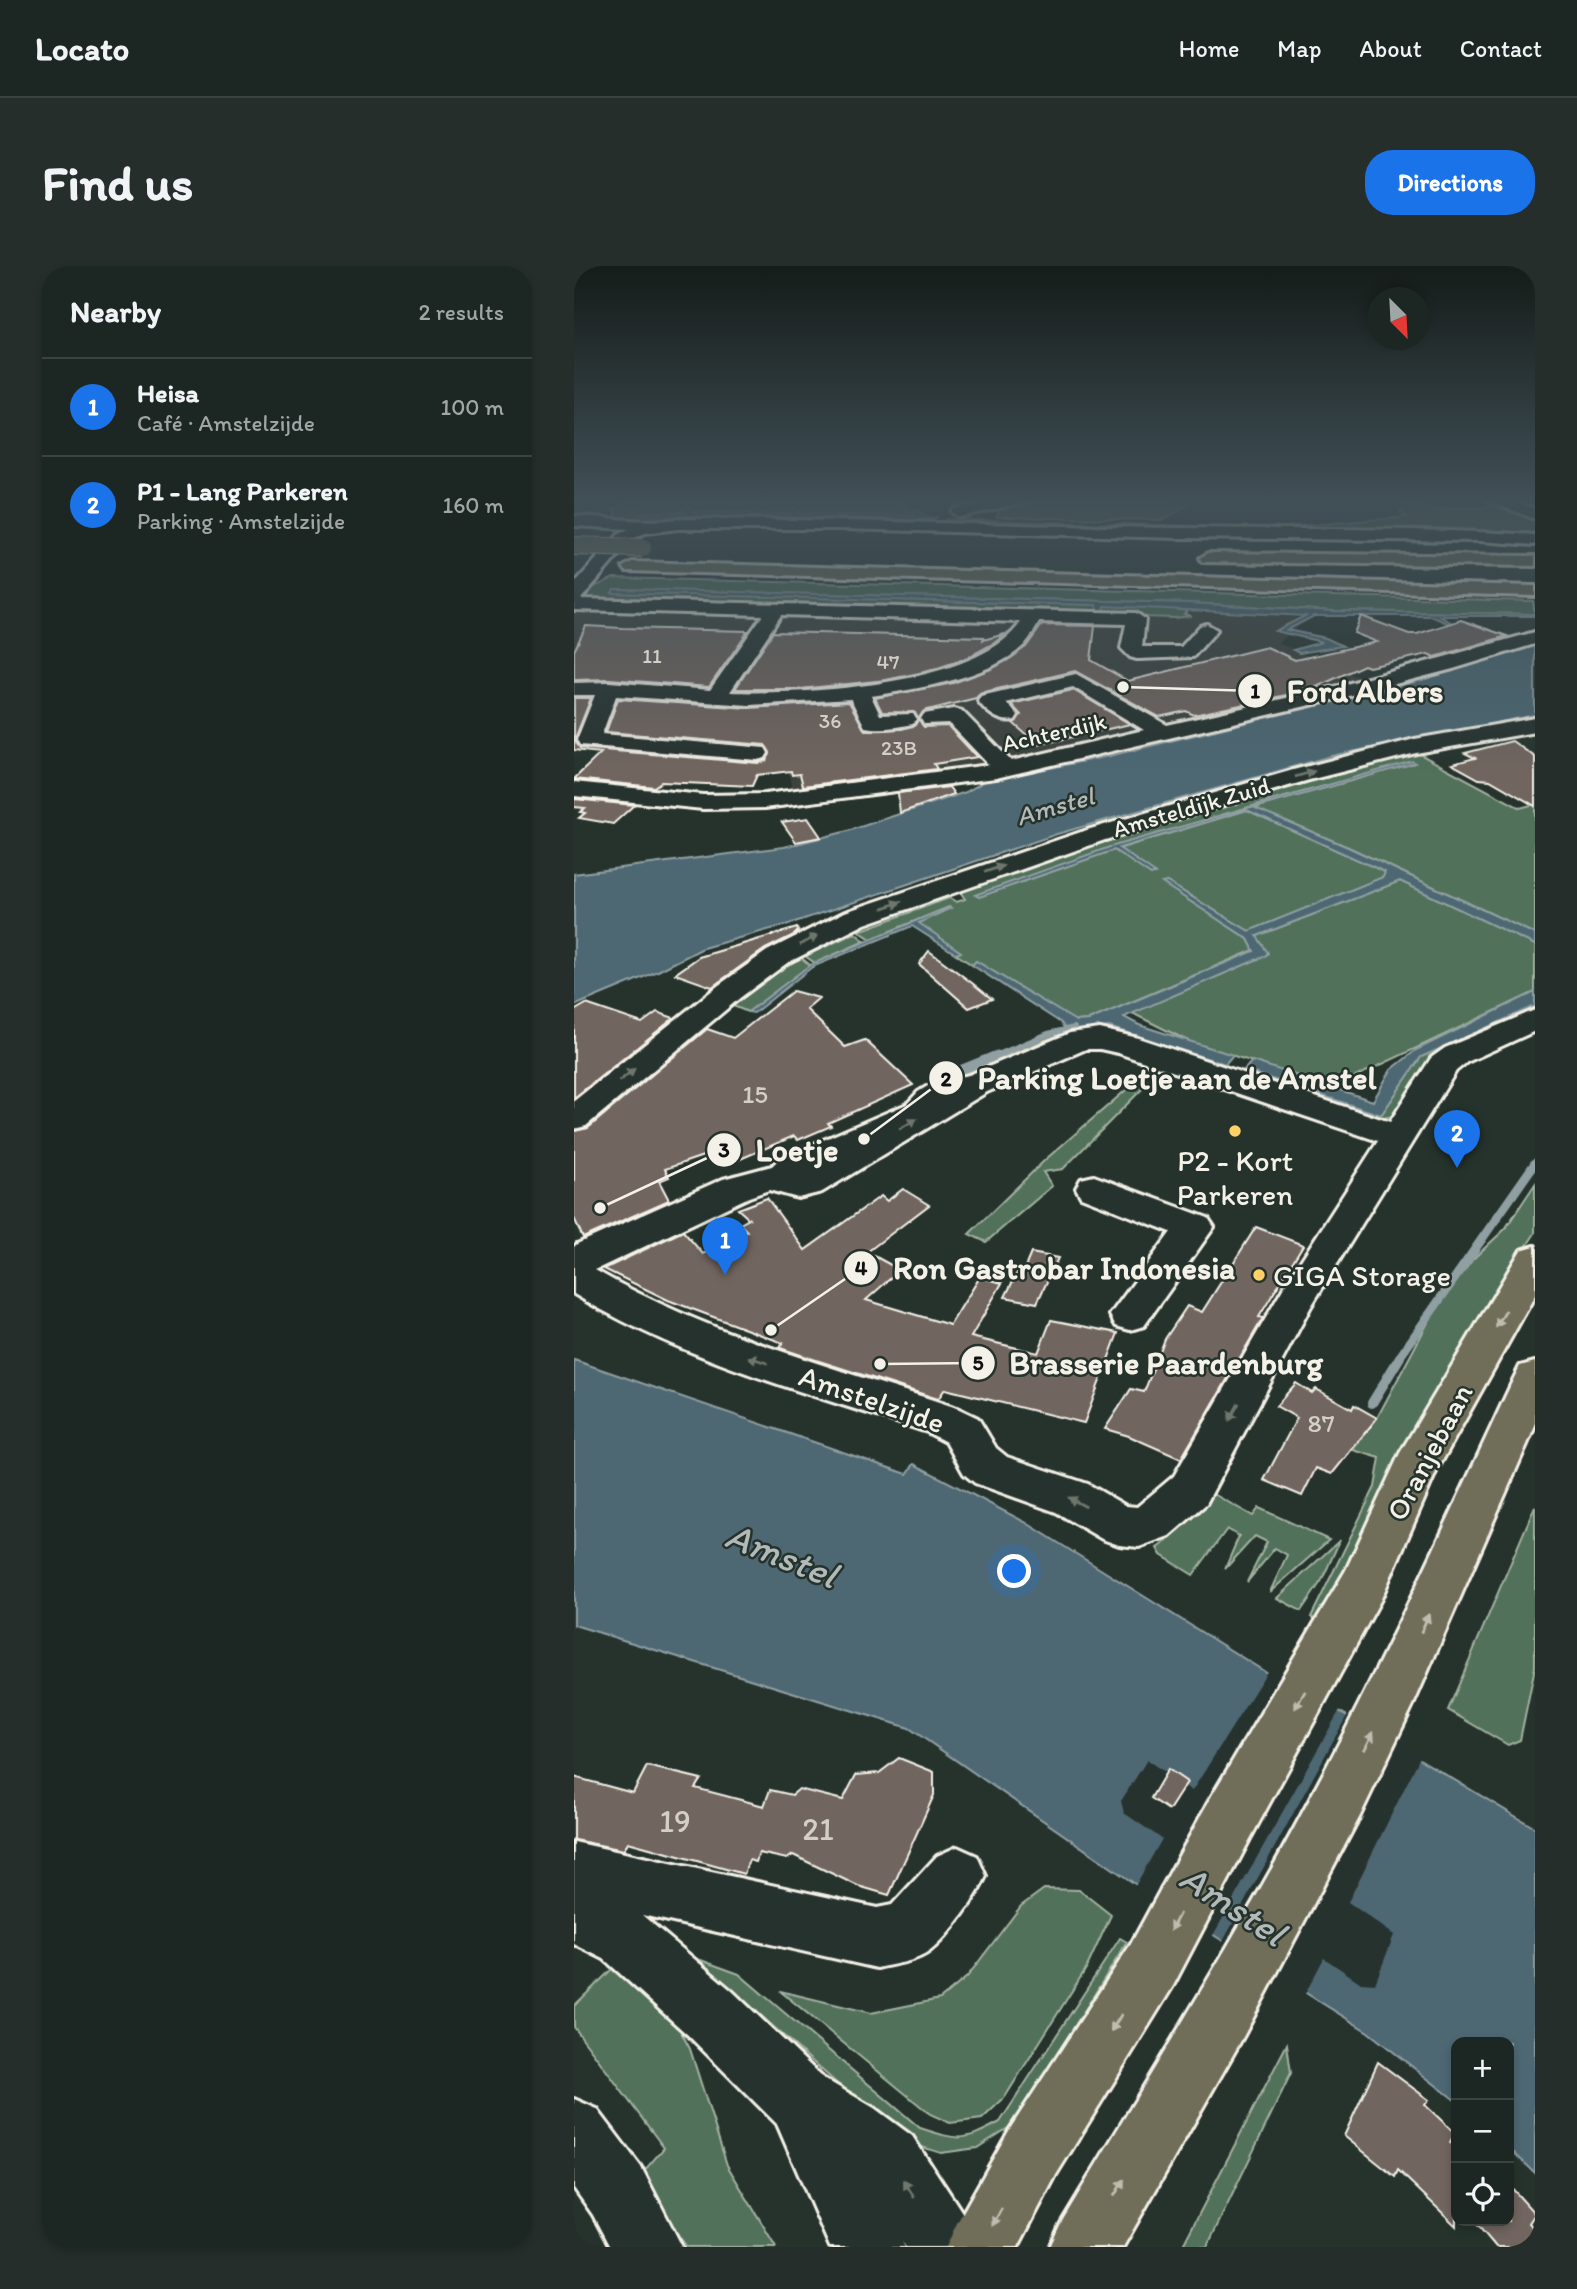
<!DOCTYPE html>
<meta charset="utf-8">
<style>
:root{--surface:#1c2622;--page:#252e2a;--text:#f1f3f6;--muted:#a0a5a5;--line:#3a4340;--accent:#1a73e8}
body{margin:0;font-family:Itim,sans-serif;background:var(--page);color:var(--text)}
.controls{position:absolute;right:21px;bottom:21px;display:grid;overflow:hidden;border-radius:14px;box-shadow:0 4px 10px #0003}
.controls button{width:63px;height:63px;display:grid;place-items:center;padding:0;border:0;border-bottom:2px solid var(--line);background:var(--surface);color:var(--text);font:35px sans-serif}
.compass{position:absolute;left:793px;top:21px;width:63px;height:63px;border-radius:50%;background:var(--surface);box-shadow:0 4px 10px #0003;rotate:156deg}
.you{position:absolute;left:441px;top:1306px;width:24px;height:24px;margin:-18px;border:5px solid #fff;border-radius:50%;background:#1a73e8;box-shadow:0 0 0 10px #1a73e833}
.badge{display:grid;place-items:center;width:46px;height:46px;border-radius:50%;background:var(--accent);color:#fff;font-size:23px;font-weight:700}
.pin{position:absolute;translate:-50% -58px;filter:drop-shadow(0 2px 4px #0008)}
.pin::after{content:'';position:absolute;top:37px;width:24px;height:21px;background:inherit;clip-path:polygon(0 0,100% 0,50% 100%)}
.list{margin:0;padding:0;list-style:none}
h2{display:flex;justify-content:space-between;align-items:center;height:91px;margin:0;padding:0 28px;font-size:30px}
h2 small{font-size:23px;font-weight:400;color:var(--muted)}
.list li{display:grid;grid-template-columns:46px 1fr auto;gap:21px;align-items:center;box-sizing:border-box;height:98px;padding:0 28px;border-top:2px solid var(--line)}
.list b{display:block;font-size:26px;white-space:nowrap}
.list p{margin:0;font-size:23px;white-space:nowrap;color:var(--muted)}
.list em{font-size:23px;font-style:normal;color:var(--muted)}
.icon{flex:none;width:38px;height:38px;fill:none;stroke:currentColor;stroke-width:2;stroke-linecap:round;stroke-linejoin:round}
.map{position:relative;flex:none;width:961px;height:1981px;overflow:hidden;border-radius:28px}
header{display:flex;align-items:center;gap:42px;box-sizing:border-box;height:98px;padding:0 35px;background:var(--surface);border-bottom:2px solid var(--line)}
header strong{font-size:33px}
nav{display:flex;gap:38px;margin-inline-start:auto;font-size:24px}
.intro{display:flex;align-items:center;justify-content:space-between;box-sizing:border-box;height:168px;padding:0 42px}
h1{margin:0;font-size:49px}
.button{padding:18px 32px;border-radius:28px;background:var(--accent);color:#fff;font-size:24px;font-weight:700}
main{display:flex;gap:42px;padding:0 42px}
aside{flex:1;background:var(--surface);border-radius:28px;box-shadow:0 4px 10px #0003}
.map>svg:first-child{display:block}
</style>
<header>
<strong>Locato</strong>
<nav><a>Home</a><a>Map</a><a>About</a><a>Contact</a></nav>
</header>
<div class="intro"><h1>Find us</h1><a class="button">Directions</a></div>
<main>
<aside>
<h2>Nearby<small>2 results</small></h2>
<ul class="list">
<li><span class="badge">1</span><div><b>Heisa</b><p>Café · Amstelzijde</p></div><em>100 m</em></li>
<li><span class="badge">2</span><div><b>P1 - Lang Parkeren</b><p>Parking · Amstelzijde</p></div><em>160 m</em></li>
</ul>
</aside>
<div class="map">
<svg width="961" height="1981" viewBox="0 0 961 1981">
<rect width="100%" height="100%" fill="#26332d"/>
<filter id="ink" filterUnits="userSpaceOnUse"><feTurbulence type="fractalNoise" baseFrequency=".0143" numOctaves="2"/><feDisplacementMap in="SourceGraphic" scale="14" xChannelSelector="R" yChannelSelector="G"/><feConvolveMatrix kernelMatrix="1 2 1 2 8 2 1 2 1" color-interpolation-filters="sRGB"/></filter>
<g filter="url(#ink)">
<path fill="#3c423c" d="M0,333L327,343L610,344L735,352L704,377L791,414L413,502L219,525L207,471L148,477L41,464L59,418H0Z"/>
<g fill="#51715a" stroke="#a2b1a1" stroke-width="2">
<path d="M47,232L85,236L66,232H100L104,236H96L105,238L112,246H68L120,251L350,255L355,254L352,252L363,251L355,257L47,254L38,243L50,239Z"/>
<path d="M106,232H201L219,248L120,246Z"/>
<path d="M208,232H319L343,250L227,248Z"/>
<path d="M461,232H565L613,240L589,254L422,251L427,243Z"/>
<path d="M831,239L863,243L930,240L961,249V272L369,256L371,253L698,262L833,251L826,246Z"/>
<path d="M39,312L959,335L961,348L759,345L614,337L41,323L39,327L523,339L524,347H529L530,340L598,342L613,345L610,348L617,350L601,352L7,334L5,332C13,321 28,319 39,312Z"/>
<path d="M840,485L946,542L961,538V668L774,581L680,542L840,497C692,534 546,577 402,629L405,631L540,584L577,608H580L544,583L673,544L811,606L810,611L675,665L593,616L589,617L674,673L680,684L515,754L502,755L493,752L402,695L398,699L382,688L386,686L344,657L375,641L297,673L285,665L375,632L383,636L391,633L383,621L595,552Z"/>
<path d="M826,615L961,679V726L760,821L618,777L558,747L691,690L683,670Z"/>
<path d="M281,667L291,675L241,697L231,690Z"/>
<path d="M219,690H225L236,699L174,746L154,738Z"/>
<path d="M961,740V746L869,787L823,849L805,853L663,810L670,804L807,849L847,791Z"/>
<path d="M515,761L547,766L650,800L645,803L547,771L400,808L391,806L475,772Z"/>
<path d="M566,812L575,816L489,903L469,906L478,920L412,976L395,968L472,893Z"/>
<path d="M961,918V967L915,1039L745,1356L737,1351L801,1221L806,1192L779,1184L803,1152L857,1051L899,993L931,963Z"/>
<path d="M627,1221L679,1250L685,1242L755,1274L696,1326L713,1289L701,1282L673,1316L693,1276L681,1270L651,1303L665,1270L653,1263L619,1309L587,1289L583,1282L593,1275L591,1268Z"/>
<path d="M961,1240V1401L946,1474L934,1479L874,1444Z"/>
<path d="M766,1274L748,1314L727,1345L703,1332Z"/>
<path d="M470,1623L505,1624L537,1649L513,1701L431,1831L408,1853L376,1857L356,1848L206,1725L297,1747L366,1733L393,1711L447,1640Z"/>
<path d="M546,1672L553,1676L440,1858L403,1882L367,1887L326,1874L124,1693L165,1708L346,1862C386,1875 389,1876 426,1856Z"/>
<path d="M41,1700L95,1743L116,1783L153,1899L202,1981H113L63,1913L90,1882L0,1761V1740Z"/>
<path d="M713,1778L717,1807L633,1981H608Z"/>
</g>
<g fill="#4e6873" stroke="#909fa2" stroke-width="2">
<path d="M66,232L103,236L100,232H106L120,246L217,248L201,232H208L227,248L341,250L319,232H324L356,253L68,249V246H112L105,238L63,233Z"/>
<path d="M40,323L614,337L759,345L961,348V350H866L889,363H887L857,350H740L713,364L752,372L769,380L725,387L719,384L748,376L701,365L731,350L531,340L529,348L524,347L522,339L38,327Z"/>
<path d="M961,379V449L757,490L483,568L215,658L129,682L84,705L0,740V608L210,581L274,565L392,526L411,515L535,490L848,414Z"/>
<path d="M838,495L841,497L681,542L774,581L961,668V679L826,615L683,670L694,687L691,690L550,751L565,759L659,789L651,798L535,761L493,766L487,757L398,699L402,695L502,755L515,754L680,685L674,673L588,617L593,616L675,665L809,611L811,606L673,544L545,582L581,607L577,609L540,584L405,631L401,629L536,581Z"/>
<path d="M375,641L377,642L345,657L387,686L382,688L338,660L238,701L180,747L174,746L236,699Z"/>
<path d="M961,726V740L847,791L807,849L670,804L678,795L799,835L817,804L842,784Z"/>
<path d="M0,1094L333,1208L340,1198L451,1256L717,1422L748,1435L961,1562V1907L935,1882V1776H882V1835L794,1766L590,1638L335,1462L0,1359Z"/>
</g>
<g fill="#26332d">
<path d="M694,1404L719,1419L767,1442L637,1673L560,1622L588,1573L550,1547L547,1535L573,1494L618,1525Z"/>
<path d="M775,1446L847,1489L774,1636L820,1669L801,1718L787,1717L750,1692L730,1730L647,1679Z"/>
</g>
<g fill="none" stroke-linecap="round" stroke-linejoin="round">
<path stroke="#909fa2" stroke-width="6" d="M419,791L474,768L500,762"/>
<g stroke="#909fa2" stroke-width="9">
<path d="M364,813L423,789"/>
<path d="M825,1092L961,897"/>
</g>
<path stroke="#909fa2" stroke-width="10" d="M798,1137L826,1091"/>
</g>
<g fill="#71655f" stroke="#f4f1e8" stroke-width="2">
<path d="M787,350L835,368H843L887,354L933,370L861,391L854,388L795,401L790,399L736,424L620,449L612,445L585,451L501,405L406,427L402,432L350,445L345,452L350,461L374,460L403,491L360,498L363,503L229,520L226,508L218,509L217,505L183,509L178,520L87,516L80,521L0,513L27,487L0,484V432H17L1,473L6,482L184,497L192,495L196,488L191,479L32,466L44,433L175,442L275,436L291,464L328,463L341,459L344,454L341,447L308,446L301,432L379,417L419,402L452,381L468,359L521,360L517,394L554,415L693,381L721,394L803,376L780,367Z"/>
<path d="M12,360L48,362L174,365L135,421L35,413L0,414V385Z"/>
<path d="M199,366L410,371L409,374L431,368L424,375L393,392L355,405L312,414L226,423H161Z"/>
<path d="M499,424L556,458L464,479L439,457L447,449L437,438Z"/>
<path d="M938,475L961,491V540L916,514L905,513L878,498L901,492L891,487Z"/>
<path d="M375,521L380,528L326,547L324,527Z"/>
<path d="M0,533L60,539L39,558L5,552L11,547L6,546L11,542L0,541Z"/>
<path d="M234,552L247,571L222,576L208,556Z"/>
<path d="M223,662L224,665L220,669L191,683L138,721L101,708L125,691Z"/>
<path d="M355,685L398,717L418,733L395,742L345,698Z"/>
<path d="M219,725L245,732L232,743L271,781L291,774L339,819L254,857L257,860L224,874L220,870L150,900L138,887L91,903L95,911L85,915L95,934L9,972L0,952V865L14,862L133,763L159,772Z"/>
<path d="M12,738L68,757L83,746L100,752L0,832V745Z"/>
<path d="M329,923L355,939L293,986L326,1004L292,1034L376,1059L406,1011L428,1017L397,1071L464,1087L477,1054L544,1067L510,1157L371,1123L364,1133L245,1095L206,1082L209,1077L94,1034L30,1003L109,965L129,988L173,965L166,958L175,953L164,943L193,932L231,984L307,930L313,935Z"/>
<path d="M682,961L729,979L685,1051L689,1052L607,1193L555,1170L531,1163L557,1123L570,1126L591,1073L613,1040L628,1046Z"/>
<path d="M457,987L484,992L463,1037L431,1031L444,1005L449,1006Z"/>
<path d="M722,1117L738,1127L742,1123L778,1143L780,1139L803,1152L758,1208L742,1202L728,1230L690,1214L723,1152L702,1140Z"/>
<path d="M325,1492L360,1506V1529L315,1629L284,1620L219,1589L213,1593L185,1587L182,1596L175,1594L170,1608L54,1576L50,1584L0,1574V1511L59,1527L73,1500L127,1513L121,1522L190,1540L196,1524L218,1529L225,1523L269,1534L282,1509L305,1507Z"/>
<path d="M594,1503L613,1516L595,1544L577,1532Z"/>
<path d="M804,1796L855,1834L851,1839L881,1867L876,1876L882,1882V1960L824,1904L821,1911L770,1870Z"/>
<path d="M935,1919L961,1948L955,1957L961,1964V1981H922L900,1955H935Z"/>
</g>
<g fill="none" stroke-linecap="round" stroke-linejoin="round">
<g stroke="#f4f1e8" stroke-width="6">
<g id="minor">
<path d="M430,232H459L456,235L385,251L377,246L379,243Z"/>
<path d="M911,232H932L961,243V253L914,235Z"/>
<path d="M0,250C35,251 70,258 104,253C272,253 439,260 607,262C725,264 843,261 961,269V279L906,275L605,272L268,263H104L71,267L57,274L7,333L562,347L571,353L568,381H607L626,360L633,358L643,364L619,391L563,393L556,391L547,382L552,358L465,356C461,364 456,372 450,379C417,412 342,423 297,430L306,449L339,448L342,453L339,458C324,461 306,464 291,461L277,433L175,439L42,430L28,468L191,482L194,487L191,492L183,494L6,479L3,474L21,429H0V417L35,416L136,424L189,349L0,344V318L45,268L55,263L0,260ZM207,349L447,356C405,420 228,429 156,426Z"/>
<path d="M961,366V378L879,403L767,432L422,512L191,542L129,543L0,530V516L129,529L191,528L415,499L375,457L350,458L347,453L350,448L380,443L388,445L437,495L570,464L499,421L432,437L444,449L441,454C426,457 413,447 404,435L407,430L502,408L593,459L765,420Z"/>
<path d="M961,452V466L842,487L735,514L531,574L291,658L213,697L167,731L12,860L0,863V835L145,719L193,685L271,646L513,564L719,504L841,473Z"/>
<path d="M961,744V765L893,796L882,805L736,1042L632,1238L595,1270L565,1281L545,1279L528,1273L482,1246L401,1217L390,1208L372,1176L353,1166C233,1127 109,1094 0,1028V981L3,978L149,913L198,900L205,893L333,838L344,826L357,818L395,809L496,767L526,763L564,772L816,856L857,792L871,782ZM512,783H526L544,787L804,875L710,1021L600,1210L563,1241L552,1240L514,1218L433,1191L422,1182L404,1152L383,1142C260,1101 135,1070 21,1004L175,931L195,924L224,932L248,926L413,826Z"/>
<path d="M520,910L634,952L640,961L570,1060L556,1064L542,1060L536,1049L597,966L507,931L502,922L507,913Z"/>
<path d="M0,1576L303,1642L318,1639L363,1590L383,1581L403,1590L412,1610C402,1633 375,1670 356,1685C342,1696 319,1698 303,1702L68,1649L158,1725L249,1812L300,1842L338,1870L395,1957L406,1981H332L328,1976L331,1981H256L203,1858L114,1769L30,1693L0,1678Z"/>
<path d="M0,1833L23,1843L67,1901L108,1981H36L19,1949L0,1922Z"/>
</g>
</g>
<g stroke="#f4f1e8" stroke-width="6">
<g id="major">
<path d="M961,980V1029L862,1206L807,1333L676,1573L599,1720L482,1909L444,1981H372L383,1957L436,1863L557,1678L636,1533L772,1304L826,1187L947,984Z"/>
<path d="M961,1096V1160L840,1437L786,1550L669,1771L549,1981H476L487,1957C576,1809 669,1662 749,1508C817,1378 878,1245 940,1112L946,1100Z"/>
</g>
</g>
<g stroke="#f4f1e8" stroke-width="6">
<g id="highway">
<path d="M634,287L961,290V300L628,296L626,292Z"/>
<path d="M58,296L961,320V330L52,305L49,301Z"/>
</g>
</g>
<use href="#minor" fill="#26332d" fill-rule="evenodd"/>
<use href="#major" fill="#706e59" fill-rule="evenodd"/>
<use href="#highway" fill="#706e59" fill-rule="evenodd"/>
<g stroke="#f4f1e8" stroke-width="20" stroke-linecap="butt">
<path id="highway-bridge" d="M0,280L68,282"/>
</g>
<use href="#highway-bridge" stroke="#706e59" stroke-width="18"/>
</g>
<defs><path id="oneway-solid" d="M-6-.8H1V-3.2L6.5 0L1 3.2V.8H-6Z" transform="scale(1.75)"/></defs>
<g fill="#6e766e">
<use href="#oneway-solid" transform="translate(731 508) rotate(-16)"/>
<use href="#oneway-solid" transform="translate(420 603) rotate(-19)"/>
<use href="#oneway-solid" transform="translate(318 639) rotate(-19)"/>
<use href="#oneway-solid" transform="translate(235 674) rotate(-28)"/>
<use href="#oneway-solid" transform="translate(53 809) rotate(-39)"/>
<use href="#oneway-solid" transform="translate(334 858) rotate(-30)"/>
<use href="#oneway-solid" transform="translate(184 1094) rotate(-162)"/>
<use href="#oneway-solid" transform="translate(660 1146) rotate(119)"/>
<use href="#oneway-solid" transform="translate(503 1236) rotate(-152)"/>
<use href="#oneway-solid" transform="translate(335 1923) rotate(-122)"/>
</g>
<g fill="#bfbdaf">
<use href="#oneway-solid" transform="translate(927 1053) rotate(120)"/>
<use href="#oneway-solid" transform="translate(851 1357) rotate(-66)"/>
<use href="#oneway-solid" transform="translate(726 1434) rotate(120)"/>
<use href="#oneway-solid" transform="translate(795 1475) rotate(-63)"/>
<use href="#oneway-solid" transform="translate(601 1656) rotate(118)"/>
<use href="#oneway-solid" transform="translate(542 1757) rotate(122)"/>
<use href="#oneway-solid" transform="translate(545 1922) rotate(-59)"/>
<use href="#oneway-solid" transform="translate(423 1951) rotate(119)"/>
</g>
</g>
<linearGradient id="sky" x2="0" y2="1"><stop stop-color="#151c19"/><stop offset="0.46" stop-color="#415057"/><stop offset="1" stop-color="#415057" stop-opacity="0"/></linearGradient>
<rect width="961" height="509" fill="url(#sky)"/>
<g fill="#ffd166" stroke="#26332d" stroke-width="2.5">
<circle cx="661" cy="865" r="7"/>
<circle cx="685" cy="1009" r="7"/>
</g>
<g text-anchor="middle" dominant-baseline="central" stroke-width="5" stroke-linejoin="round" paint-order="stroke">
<g font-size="21" fill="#d3cec6">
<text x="78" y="389">11</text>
<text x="314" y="395">47</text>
<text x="256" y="454">36</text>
<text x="325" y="481">23B</text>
</g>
<g font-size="24" fill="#f4f1e8" stroke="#26332d">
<text transform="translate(480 466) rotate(-13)">Achterdijk</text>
<text transform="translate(617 541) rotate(-16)">Amsteldijk Zuid</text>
</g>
<g font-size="26" font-style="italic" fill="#b2bab9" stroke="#26332d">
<text transform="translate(481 540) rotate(-16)">Amstel</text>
</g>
<g font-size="26" fill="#d3cec6">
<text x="181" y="828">15</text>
<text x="747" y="1157">87</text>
</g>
<g font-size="30" fill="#f4f1e8" stroke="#26332d">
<text x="661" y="894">P2 - Kort<tspan x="661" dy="34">Parkeren</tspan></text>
<text x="699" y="1009" text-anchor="start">GIGA Storage</text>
</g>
<g font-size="30" fill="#f4f1e8" stroke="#26332d">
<text transform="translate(298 1133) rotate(19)">Amstelzijde</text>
<text transform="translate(855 1186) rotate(-62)">Oranjebaan</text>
</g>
<g font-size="32" fill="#d3cec6">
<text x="101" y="1555">19</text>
<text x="244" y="1563">21</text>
</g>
<g font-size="38" font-style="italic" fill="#b2bab9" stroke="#26332d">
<text transform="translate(208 1289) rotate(22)">Amstel</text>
<text transform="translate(659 1639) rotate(33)">Amstel</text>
</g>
</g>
<path fill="none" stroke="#f4f1e8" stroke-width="2.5" d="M549 421L681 425M290 873L372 812M26 942L150 884M197 1064L287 1002M306 1098L404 1097"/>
<g fill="#f4f1e8" stroke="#26332d" stroke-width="2.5">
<circle cx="549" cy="421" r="7"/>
<circle cx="290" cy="873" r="7"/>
<circle cx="26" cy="942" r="7"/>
<circle cx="197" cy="1064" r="7"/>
<circle cx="306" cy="1098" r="7"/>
<circle cx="681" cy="425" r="18"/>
<circle cx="372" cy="812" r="18"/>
<circle cx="150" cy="884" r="18"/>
<circle cx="287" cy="1002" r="18"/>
<circle cx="404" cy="1097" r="18"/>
</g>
<g font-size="21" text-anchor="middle" font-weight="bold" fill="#111">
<text x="681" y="432">1</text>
<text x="372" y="820">2</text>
<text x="150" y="891">3</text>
<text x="287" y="1009">4</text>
<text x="404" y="1104">5</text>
</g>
<g font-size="32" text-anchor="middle" font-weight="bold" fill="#f4f1e8" stroke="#26332d" stroke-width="5" stroke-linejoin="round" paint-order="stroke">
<text x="791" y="436">Ford Albers</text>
<text x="603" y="823">Parking Loetje aan de Amstel</text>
<text x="223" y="895">Loetje</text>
<text x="490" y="1013">Ron Gastrobar Indonesia</text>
<text x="592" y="1108">Brasserie Paardenburg</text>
</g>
</svg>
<div class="controls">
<button>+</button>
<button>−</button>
<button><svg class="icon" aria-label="locate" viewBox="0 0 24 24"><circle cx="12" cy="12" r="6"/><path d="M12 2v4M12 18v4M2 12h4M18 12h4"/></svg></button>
</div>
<svg class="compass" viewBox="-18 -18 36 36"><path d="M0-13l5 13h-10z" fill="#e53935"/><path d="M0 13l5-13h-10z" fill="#a0a5a5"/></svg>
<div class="you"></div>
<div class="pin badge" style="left:151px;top:1009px">1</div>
<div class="pin badge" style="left:883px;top:902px">2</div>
</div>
</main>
